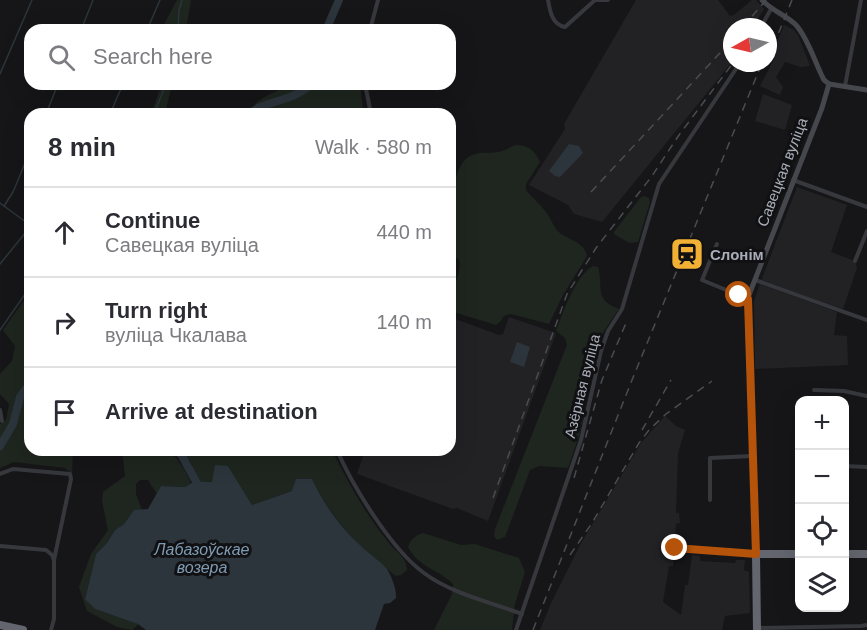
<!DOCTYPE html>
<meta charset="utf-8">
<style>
:root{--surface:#fff;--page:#f7f7f7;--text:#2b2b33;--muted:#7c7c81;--line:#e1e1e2}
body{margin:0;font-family:Arial,sans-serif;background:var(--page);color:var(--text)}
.controls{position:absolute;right:18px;bottom:18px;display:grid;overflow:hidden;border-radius:12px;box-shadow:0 6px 24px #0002}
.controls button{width:54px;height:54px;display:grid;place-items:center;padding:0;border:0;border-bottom:2px solid var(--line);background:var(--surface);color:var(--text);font:30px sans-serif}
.compass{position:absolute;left:723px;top:18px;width:54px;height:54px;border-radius:50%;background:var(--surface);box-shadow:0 6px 24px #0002;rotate:262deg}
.stop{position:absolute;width:18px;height:18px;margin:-14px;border:4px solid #b45309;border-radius:50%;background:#fff}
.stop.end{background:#b45309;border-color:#fff;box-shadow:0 2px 6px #0008}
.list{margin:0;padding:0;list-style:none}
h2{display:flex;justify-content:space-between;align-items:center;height:78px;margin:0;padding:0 24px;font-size:26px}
h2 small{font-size:20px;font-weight:400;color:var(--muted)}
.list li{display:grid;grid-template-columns:39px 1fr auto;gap:18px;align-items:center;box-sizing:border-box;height:90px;padding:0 24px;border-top:2px solid var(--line)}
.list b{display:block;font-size:22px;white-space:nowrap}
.list p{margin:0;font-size:20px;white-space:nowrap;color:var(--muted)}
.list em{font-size:20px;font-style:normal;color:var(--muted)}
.icon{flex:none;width:33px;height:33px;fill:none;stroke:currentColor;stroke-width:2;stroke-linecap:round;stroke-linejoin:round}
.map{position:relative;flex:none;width:867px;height:630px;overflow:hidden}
.search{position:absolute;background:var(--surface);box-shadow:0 6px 24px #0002;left:24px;top:24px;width:432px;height:66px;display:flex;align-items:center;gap:15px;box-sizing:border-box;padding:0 21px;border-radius:18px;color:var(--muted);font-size:22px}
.panel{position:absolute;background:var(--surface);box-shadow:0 6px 24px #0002;left:24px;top:108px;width:432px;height:348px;border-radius:18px}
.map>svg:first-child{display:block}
</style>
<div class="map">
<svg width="867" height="630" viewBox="0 0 867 630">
<rect width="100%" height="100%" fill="#161618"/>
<g fill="#222225">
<path d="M636,0H718L730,16L734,15L752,0H756L764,9L753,27H732V62L602,222L574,214L568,205L529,185L565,129L564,124Z"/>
<path d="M784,25L794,30L798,35L810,66L801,67L785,62L776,77L783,87L780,95L760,86L775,57L772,55Z"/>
<path d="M763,94L792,105L785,130L755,121Z"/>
<path d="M797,187L847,205L831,252L855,261L857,268L843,309L761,281Z"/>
<path d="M760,284L837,312L834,335L847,336L848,365L755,369L754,301Z"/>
<path d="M450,317L499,335L503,334L509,317L556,333L488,521L457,508L453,509L357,474L365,450H450Z"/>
<path d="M665,416L676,426L685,430L678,453L676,513H679L680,523L676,524L673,566H669L663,602L681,615L685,585H688L692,555L700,556V561L735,563L736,560H745L744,570L749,572L750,613L725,616L722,630H540L552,601L580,545L641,443Z"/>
</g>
<g fill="#1e261f">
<path d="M177,0H191L186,30H161Z"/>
<path d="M162,84H172L165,114H151Z"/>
<path d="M290,84H360L363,111L360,114H256L255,104C264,95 279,91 290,84Z"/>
<path d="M515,145C528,145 535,150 540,162L526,184V190C532,198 540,204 546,212C552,220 554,230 563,235C573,241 584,243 587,256L563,295L549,324L511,314L504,316L500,322L496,325L450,311C450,305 449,300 451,295C454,283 462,273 459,260L450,254C450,233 448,166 470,156C479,151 488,154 498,152C504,151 509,148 515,145Z"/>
<path d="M644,196L649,198L650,202L638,242L629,243L614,234V232L641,197Z"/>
<path d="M593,266L598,267C604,288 593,299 619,309L604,331L590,365L589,392L579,436L568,468L539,466L530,470L505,537L497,540L494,536L495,529L567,345L565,338L556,331C563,312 576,275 593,266Z"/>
<path d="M30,292V450H73L72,474L65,468L14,462L0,468V424L6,420L9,404L0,394V374L12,361L15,346L3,330Z"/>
<path d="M122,450H141L146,453L171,451L184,469L191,483L185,487L161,486L157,494L148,480H140L136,484V494L142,510H134L124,524L115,530L107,543L96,554L85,598L95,609L139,624L132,630L117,627L87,611L79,587L91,554L108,530L102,501L103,492L125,476Z"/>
<path d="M181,450H332C348,483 366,515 389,543C396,552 407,558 407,570L401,575L396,576C361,551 331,518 312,479L292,491L252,505L228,466L213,482L199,481L190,462Z"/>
<path d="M423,533L461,545L475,544L519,558L525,572L515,604L512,630H434L452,594L453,584C438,569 419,568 408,547C410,540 416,535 423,533Z"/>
</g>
<g fill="#2c353c">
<path d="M569,144L579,146L583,153L560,177L555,176L549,171Z"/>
<path d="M517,342L530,347L524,367L510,362Z"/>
<path d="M215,465L228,466L252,505L292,491L296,479H312C324,504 340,527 361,546C369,554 379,560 386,568C391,574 397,590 396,598L390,603L384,604L375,630H146L138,624L95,609L85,599L96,554L107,543L115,530L124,524L134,510L148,509L161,486L185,487L195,481L212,482Z"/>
</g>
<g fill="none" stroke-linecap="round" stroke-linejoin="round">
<g stroke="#2c353c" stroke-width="1.5">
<path d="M81,30L93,0"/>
<path d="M147,30L160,0"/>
<path d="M178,30L179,10L182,0"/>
<path d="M0,74L32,0"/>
<path d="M46,114L58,84"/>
<path d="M110,114L123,84"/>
<path d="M154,114L166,84"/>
<path d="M0,203L30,225"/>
<path d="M4,206L13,192L30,151"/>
<path d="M0,264L30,227"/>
<path d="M0,330L30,287"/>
</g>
<g stroke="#2c353c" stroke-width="8">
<path d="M326,30L339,0"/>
<path d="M249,114C267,99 292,103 311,84"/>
<path d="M0,446L13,424L20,397L30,383"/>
<path d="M147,450H154"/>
<path d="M176,450L182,456L200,489"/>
</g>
<g stroke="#37383d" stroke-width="4">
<path d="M548,0C550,11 552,25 565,27L595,0H608"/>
<path d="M761,27L771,9"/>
<path d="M370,30L378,0"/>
<path d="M365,84L371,114"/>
<path d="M845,86L861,0"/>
<path d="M793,180L867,207"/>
<path d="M717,244L702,280L748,299"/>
<path d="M855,261L867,231"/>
<path d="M755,280L867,320"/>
<path d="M814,390L844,391L867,396"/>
<path d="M0,410L2,421"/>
<path d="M337,450C353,487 392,550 424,573C452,594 490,602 522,614"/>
<path d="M844,466L867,467"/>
<path d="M0,474L13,469L70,474L71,479L54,560"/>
<path d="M710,500V458L752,456"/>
<path d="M0,546L46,550L52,555L54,560V619L51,630"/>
<path d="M675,548L756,554"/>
<path d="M757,628L861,626L867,625"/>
<path d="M516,630L581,440L601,351L608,331L622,309L659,184L740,63"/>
</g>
<g stroke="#45474d" stroke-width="5">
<path d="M762,0C772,11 786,15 796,25C809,40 815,63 824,80L829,84"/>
<path d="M829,84L867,90"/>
<path d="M756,554L748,333L747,306L749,295L822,108L829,84"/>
</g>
<g stroke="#63666e" stroke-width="8">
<path d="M844,554H867"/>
<path d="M0,625L23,630"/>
<path d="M757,630L756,554H800"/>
</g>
<g stroke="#4a4c52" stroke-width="1.5" stroke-dasharray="8 6" stroke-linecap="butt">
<path d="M743,27L766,0"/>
<path d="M768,59L792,0"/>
<path d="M591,192L732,40"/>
<path d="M642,430L671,380"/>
<path d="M574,478L602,380L626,323"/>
<path d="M493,498L567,294L596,248L652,176L679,135L733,63"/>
<path d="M570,555L592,523L639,443L649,430L666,414L712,381"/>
<path d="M533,630L632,380L762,63"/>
</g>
</g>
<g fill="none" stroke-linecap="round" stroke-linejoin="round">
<path stroke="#b45309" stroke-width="8" d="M675,548L756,554L748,299L739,295"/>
</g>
<defs>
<g id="station-square" transform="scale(1.725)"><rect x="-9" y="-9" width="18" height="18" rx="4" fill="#f2b134" stroke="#111113"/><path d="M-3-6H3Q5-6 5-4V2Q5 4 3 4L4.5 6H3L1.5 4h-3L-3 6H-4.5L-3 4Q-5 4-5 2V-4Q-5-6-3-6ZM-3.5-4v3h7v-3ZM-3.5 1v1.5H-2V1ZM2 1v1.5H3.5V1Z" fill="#111"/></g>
</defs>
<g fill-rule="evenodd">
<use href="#station-square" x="687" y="254"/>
</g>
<g text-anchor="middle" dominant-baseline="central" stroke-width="6" stroke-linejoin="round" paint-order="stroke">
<g font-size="15" fill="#a8adb8" stroke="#111113">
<text transform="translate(782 172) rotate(-69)">Савецкая вуліца</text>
<text transform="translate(582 386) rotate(-76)">Азёрная вуліца</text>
</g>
<g font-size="15" font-weight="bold" fill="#a8adb8" stroke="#111113" text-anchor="start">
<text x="710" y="254">Слонім</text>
</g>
<g font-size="16" font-style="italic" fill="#7f9bb3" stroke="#111113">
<text x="202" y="549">Лабазоўскае<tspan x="202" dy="18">возера</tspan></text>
</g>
</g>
</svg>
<div class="controls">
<button>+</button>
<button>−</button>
<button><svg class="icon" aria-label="locate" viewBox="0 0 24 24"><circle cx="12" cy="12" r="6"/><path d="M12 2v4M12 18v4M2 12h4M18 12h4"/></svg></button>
<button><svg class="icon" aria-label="layers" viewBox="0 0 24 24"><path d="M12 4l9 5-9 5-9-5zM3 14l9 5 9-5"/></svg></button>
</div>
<svg class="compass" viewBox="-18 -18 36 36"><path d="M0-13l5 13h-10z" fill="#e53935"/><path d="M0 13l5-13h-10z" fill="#7c7c81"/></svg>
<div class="stop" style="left:739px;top:295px"></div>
<div class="stop end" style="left:675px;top:548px"></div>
<div class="search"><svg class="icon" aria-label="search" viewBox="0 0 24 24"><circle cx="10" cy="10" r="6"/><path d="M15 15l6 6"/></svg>Search here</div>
<section class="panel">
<h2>8 min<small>Walk · 580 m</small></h2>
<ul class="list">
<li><svg class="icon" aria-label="ahead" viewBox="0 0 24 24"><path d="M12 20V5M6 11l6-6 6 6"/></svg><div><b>Continue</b><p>Савецкая вуліца</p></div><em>440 m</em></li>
<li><svg class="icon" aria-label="right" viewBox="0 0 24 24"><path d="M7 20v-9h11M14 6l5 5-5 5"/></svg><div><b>Turn right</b><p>вуліца Чкалава</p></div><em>140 m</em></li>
<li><svg class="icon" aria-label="arrive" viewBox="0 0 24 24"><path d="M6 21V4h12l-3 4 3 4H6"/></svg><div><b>Arrive at destination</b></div></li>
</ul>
</section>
</div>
